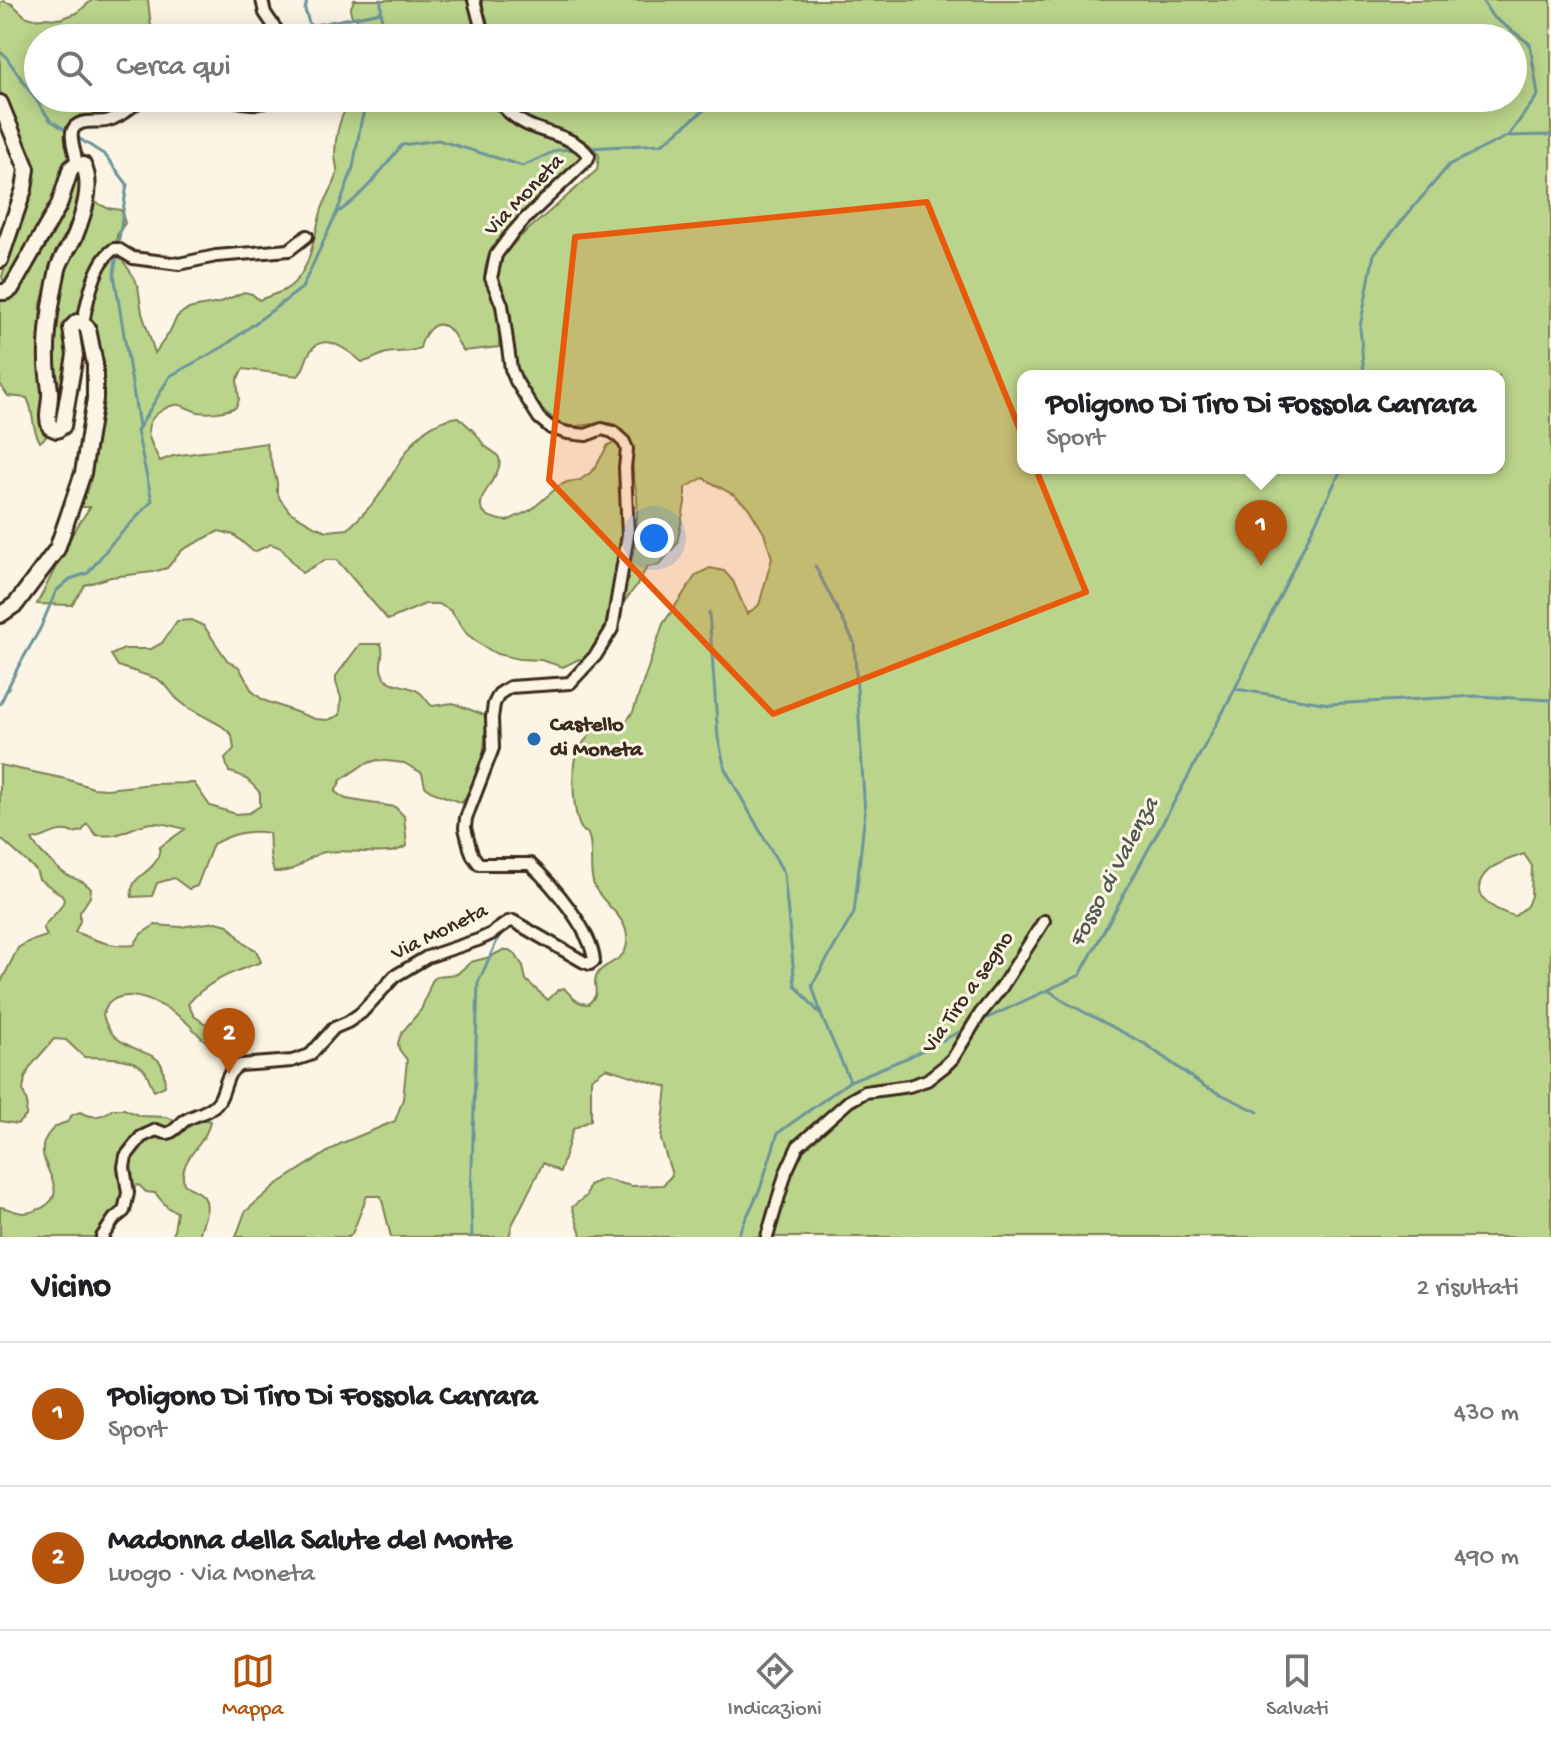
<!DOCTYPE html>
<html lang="it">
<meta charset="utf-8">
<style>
:root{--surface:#fff;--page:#f6f6f6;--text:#202124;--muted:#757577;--line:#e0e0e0;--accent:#b45309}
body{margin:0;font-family:"Gochi Hand",sans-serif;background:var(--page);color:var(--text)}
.you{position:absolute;left:654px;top:538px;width:28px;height:28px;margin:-20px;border:6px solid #fff;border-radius:50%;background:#1a73e8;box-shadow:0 0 0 12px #1a73e833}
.badge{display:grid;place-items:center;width:52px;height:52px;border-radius:50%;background:var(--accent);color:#fff;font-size:26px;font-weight:700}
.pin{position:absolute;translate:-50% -66px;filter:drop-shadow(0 2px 4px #0008)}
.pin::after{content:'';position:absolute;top:42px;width:28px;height:24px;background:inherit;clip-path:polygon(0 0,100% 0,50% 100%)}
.popup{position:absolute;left:1017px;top:370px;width:488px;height:104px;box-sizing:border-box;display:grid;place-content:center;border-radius:16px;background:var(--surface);filter:drop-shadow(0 2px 6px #0005);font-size:26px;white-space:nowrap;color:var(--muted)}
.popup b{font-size:30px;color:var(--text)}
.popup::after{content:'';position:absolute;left:50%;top:100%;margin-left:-16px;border:16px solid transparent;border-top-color:var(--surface)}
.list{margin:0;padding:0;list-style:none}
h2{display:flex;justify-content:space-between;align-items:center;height:104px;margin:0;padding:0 32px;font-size:34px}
h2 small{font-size:26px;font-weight:400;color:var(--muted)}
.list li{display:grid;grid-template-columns:52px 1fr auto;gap:24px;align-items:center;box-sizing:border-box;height:144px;padding:0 32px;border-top:2px solid var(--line)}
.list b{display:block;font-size:30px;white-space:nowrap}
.list p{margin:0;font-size:26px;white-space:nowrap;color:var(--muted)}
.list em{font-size:26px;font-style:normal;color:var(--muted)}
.icon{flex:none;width:44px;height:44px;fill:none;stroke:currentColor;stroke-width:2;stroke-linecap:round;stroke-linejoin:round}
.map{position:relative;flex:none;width:1551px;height:1237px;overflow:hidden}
.search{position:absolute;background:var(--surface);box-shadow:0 4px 20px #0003;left:24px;right:24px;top:24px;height:88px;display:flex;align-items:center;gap:20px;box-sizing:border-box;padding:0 28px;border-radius:44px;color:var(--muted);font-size:30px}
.sheet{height:392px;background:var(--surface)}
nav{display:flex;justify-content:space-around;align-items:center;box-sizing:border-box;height:112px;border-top:2px solid var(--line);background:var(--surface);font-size:22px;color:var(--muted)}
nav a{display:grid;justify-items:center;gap:4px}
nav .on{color:var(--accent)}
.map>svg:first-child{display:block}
</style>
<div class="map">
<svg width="1551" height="1237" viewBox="0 0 1551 1237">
<rect width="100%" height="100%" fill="#fcf5e5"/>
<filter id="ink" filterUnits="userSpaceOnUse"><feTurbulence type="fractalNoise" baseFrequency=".0125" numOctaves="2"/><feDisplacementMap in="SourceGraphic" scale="16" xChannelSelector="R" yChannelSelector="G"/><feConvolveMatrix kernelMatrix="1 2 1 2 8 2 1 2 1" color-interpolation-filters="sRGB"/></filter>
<g filter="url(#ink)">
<g fill="#bbd48b" stroke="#7b7f54" stroke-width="2" fill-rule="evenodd">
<path d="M92,0H148L151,27L156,38H38V98H96L99,100L106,98H135L118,112L83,118L75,122L73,157L60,174L55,202L8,280L3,281L2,276L28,199L25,150L20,132L10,116L0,90V3L3,1L12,4L25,16L34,19L42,18L60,19L77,13Z"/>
<path d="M354,0H469L479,38H365L368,28L352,16L350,10Z"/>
<path d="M479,0H1551V1237H582L572,1207L586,1196L589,1185L603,1179L632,1186L663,1185L672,1175L661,1140L667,1087L606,1068L591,1079V1120L573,1129L560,1172L543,1163L512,1225L509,1237H391L381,1196H367L352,1234L349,1237H236L245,1212L276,1185L340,1144L395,1121L403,1099L407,1060L399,1049L398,1043L400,1037L403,1031L421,1010L432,981L437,976L457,974L471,962L490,957L503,950H509L515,954L523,966L526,980L548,1000L558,990L564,988C571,996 577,1004 588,1004C602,992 592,990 596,977C602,961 626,964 627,942C629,919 608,908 597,891C587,876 594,853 589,837C586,828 586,836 581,828C573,814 570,763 578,750C583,742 591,734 597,726L622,727L633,712L663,624L696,575L710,568L724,571L733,581L747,614L759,605L772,558L764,533L748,507L734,495L703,478L685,488V503L677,544L659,565L647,567L637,585L621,606C629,570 639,534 637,497C636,489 634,481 633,473C632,458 631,439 620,428C606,414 575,435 556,421C534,405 512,371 510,344C509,334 513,324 511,314C509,296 491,280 500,262C509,244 527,231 542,218C560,202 579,186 597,170L599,155C576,122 525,131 503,98H1513V38H489L487,19ZM1023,376H1499V468H1023ZM1524,854L1532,866L1531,896L1527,906L1515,916C1493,911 1464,892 1489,870C1498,862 1513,858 1524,854Z"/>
<path d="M352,98H490C510,129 547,136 578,151L581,156L577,162C552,186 484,238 485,274C486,287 493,298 496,310C499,321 499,335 499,347L464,351C457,344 455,333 448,328C433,317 423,336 420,348C409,354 399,350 387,353C378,355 372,361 362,362C349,351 323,330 310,352C305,360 305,369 298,376L243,369L237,380L239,399L236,407C225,412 209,414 198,412C191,410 185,406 179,405C173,404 167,407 161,411C139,424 150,443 160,461L173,456L266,443L277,482V491L280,499L290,512L316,527L327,531L348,529C358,519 369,509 378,497C402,464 411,424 458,417C465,423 472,429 477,435C480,439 482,443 485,446C489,450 496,452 499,458C507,478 449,513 507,521L531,510L560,485L567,482L580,480L590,473L595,468L608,445L620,441L622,453V527L610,611L606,632L586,660L579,659L563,667L541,660L519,659L497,654L481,645L467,634L451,611L439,604H425L388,620L337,560H325L302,573L281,548L271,544L254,552L234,535L219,531L182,550L167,568L153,572L111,577L85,585L72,605L37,604L73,533L90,507H76C84,476 110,394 101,367C96,350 85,333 77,317L57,415L55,411L57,383L53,353L58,296L66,261L93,210L95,202L107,208L121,210L125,223L117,235L116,251L132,274L138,286L142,313L155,353L169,333L177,317L184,311L192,308L219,303L244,292L252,294L259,300C267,297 275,294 283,291C312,276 313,236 322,209C326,197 334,187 337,175C338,169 336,163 335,157C335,136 340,115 352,98Z"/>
<path d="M77,174L82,177L71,224L51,269L41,304L39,339L47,433L46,437L40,442C30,425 35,413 27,398L8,396L0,384V295L67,202Z"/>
<path d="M191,620L204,626L227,660L239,667L252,691L263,700L315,719L328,720L340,715L341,698L336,682V676L360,644H381C385,653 380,659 381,669C384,688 407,683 419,692C424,695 427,702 432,706L453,703L484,715L487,721L482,766L462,803L430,791L425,786L422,773L404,763L377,760L363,765L341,780L335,792L346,799L395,807L404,816L407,846C401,849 395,852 389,852C368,854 347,849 325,852C303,856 304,872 274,872C268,857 271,848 269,833C248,829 232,834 213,844L197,886L189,889L174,878L157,883L152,896L132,897C129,879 144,876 153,865C158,860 159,854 160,847L185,829C173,826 158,821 146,824C124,829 123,838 96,835L87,824L82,831L73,833C57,826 48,838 32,840C35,847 61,873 69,876C78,881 84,880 91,889L90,897L80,912V921L75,932C95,940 112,948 134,945L141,934L155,925L180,927L216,922L228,925L245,944L256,950L261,962C234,972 206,981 188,1004L194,1016L204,1023L238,1039L242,1051C216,1061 200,1034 184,1020C168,1007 127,984 108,1004C108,1004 103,1014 103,1015C109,1038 122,1043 143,1052C148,1054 156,1057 159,1061C165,1068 164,1078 165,1086L154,1091C151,1085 149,1078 146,1072C136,1055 101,1058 84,1057L66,1040L54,1039L30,1067L25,1078L23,1090L27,1103L26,1116L17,1124L0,1121V984L18,948L28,942L47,936L43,928C49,917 61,912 64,900L62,895L39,879L36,870L0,838V765L66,779L93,788L107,789L152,784L194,783L210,806L236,814L249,813L260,806V793C251,782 244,775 229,772L225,759L234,749L232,735L222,726L187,707L176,698L168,688L158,679L118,666L111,655L124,649H151L162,643L177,621Z"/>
<path d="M113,1109H124L140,1116L167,1117L183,1124L201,1119L210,1121C207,1145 177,1158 184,1184C189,1188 196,1190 201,1194C214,1204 201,1224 199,1237H173L177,1212L168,1208L155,1193L146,1192L139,1185L135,1186L99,1237H0V1207C8,1208 16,1213 24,1213C30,1213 37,1210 42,1208C76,1190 29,1163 47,1136C52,1128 58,1124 67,1122L72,1115L80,1112C93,1119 102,1117 113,1109Z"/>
</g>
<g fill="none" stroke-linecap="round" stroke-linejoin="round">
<g stroke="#6d949b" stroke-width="3">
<path d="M307,0L305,10L310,26L381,12"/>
<path d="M381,0L382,38"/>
<path d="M1482,0L1492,16L1530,44L1538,95L1508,136"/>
<path d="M0,53L4,54L50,120L105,155L127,184L118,246"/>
<path d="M588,148L662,144L719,98"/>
<path d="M340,211C365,194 383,168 402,145L438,140L523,166L557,150L576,149"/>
<path d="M117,253L114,274L139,426"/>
<path d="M1364,376L1360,327L1374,254L1449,165L1508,136L1551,135"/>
<path d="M815,566L854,642L865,813L854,913L812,985L822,1017L850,1081"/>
<path d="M709,612L718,738L725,769L784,873L795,985L820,1014"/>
<path d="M1236,689L1329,704L1476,696L1551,700"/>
<path d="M0,704L17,669L40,629L56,591L70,579L88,573L112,543L152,501L137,431L170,376L223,347L302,288L337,212L353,168L361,122L368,98"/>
<path d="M1048,990L1065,1002L1145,1044L1204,1086L1258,1112"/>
<path d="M981,1021L1080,975L1229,701L1342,468"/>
<path d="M472,1237L471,1198L478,983L501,932"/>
<path d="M737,1237L760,1189L778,1133L850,1081L909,1057L967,1028"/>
</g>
<g stroke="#3b2a1e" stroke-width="16">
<g id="street">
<path d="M262,0L265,13L282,38"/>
<path d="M474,0L484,38"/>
<path d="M227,98C242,103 260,107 274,98"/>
<path d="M76,164C77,154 70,143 72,132C76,118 95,123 106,121C120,118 131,106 144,98"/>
<path d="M83,323C87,301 95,261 114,249H118L133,258L179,264L216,256L289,250L307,236"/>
<path d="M102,1237L114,1219L124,1211L128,1193L124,1167L126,1156L141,1137L156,1130C159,1131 165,1134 168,1133C174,1132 179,1125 184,1121C195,1114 209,1113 218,1102C227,1089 224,1072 240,1065L292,1061L310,1055L334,1028L348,1022L361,1013L395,976L427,957L478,940L491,934L508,922L513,921L584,962L590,964L594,961C592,931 552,884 530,864H479L473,856L470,848L465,828L466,818L493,748L492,718L494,704L499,694L510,687L570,683L596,655L612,629L628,535L625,468L627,449L624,442L613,432L602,429L586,435L568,433L551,428L539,418L516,381L511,369L502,305L491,278L496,255L510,236L523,221L587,160L589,156C575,136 546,134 526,124C514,118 504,109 496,98"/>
<path d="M767,1237L786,1172L798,1146L849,1101L865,1092L909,1086L927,1080L945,1066L953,1058L980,1014L1001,988L1044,921"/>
</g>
</g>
<g stroke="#3b2a1e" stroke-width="20">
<g id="secondary">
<path d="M0,103L27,169L24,189L0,260"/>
<path d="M0,292H5L11,289L59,205L71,168L76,164L83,165C94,185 83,216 75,236C70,247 61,257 58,269C52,297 46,333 47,361C47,371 49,381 50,391C51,404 45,415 50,427L57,430L63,426L75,355L71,328L77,322L83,323L88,329L95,364V399L83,473L57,549L16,604L0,615"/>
</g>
</g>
<use href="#street" stroke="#fcf5e5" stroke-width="10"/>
<use href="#secondary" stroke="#fcf5e5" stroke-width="14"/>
</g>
</g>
<path fill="#e8590c" fill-opacity="0.2" stroke="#e8590c" stroke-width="6" stroke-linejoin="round" d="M927,202L1086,592L773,714L549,480L575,237Z"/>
<circle fill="#1f6fb2" stroke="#fcf5e5" stroke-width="3" cx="534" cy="739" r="8"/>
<g text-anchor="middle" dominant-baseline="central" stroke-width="6" stroke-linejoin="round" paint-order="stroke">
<g font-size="22" fill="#3b2a1e" stroke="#fcf5e5">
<text transform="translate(525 196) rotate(-46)">Via Moneta</text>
<text transform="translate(440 933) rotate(-26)">Via Moneta</text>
<text transform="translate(969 993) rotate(-55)">Via Tiro a segno</text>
</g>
<g font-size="22" font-weight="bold" fill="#3b2a1e" stroke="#fcf5e5" text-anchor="start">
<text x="550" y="726">Castello<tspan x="550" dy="25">di Moneta</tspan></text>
</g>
<g font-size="24" font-style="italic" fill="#505652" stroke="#fcf5e5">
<text transform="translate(1115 873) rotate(-62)">Fosso di Valenza</text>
</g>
</g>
</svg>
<div class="you"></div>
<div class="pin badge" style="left:1261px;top:566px">1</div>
<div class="popup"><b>Poligono Di Tiro Di Fossola Carrara</b>Sport</div>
<div class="pin badge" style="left:229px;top:1074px">2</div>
<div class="search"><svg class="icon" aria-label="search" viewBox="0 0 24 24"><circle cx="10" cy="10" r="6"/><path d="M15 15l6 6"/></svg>Cerca qui</div>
</div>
<section class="sheet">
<h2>Vicino<small>2 risultati</small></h2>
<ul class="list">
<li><span class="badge">1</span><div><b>Poligono Di Tiro Di Fossola Carrara</b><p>Sport</p></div><em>430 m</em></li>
<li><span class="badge">2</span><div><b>Madonna della Salute del Monte</b><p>Luogo · Via Moneta</p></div><em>490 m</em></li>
</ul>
</section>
<nav>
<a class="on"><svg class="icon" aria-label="map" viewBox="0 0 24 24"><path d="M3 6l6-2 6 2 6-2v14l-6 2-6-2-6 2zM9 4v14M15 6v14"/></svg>Mappa</a>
<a><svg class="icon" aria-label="directions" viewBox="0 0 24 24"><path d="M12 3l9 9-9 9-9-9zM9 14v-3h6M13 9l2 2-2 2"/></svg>Indicazioni</a>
<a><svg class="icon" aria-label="saved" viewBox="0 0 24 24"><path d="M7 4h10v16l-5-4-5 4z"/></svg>Salvati</a>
</nav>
